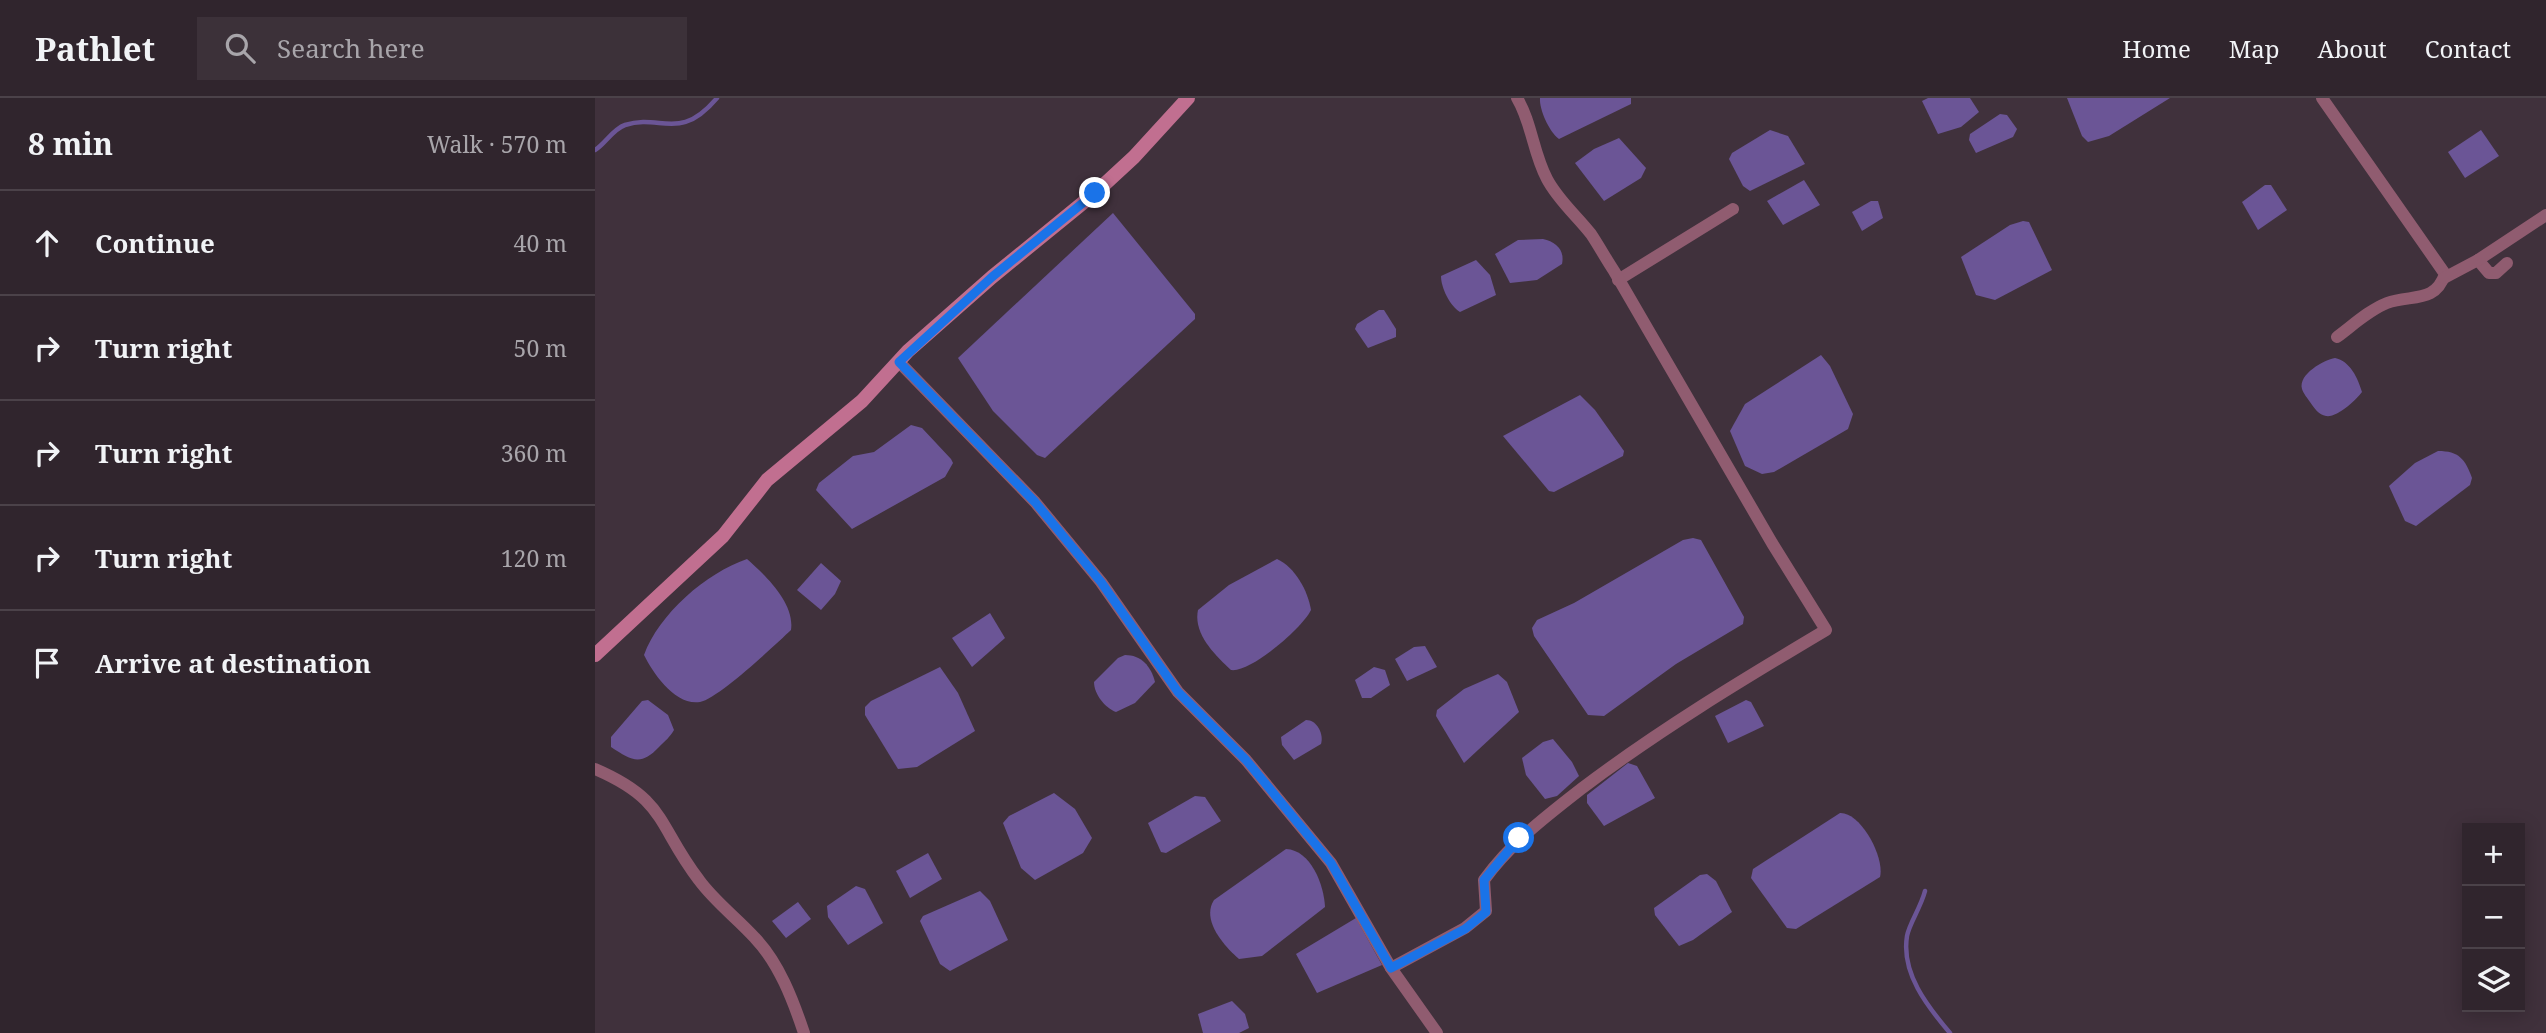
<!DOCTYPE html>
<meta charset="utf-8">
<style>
:root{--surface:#30252d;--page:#3c3139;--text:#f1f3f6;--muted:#a8a5aa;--line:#4b4249}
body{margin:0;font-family:"Noto Serif",serif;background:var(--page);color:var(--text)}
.controls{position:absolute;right:21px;bottom:21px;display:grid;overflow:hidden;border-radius:0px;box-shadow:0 4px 18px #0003}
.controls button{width:63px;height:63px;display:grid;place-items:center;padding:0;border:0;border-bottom:2px solid var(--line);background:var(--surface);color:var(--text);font:35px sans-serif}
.stop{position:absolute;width:21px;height:21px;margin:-16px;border:5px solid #1a73e8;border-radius:50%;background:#fff}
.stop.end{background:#1a73e8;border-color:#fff;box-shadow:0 2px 7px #0008}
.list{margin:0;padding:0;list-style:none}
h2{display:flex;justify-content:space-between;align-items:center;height:91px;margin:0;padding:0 28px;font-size:30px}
h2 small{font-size:23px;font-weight:400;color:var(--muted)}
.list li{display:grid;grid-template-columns:46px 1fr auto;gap:21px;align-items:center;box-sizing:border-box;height:105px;padding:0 28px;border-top:2px solid var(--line)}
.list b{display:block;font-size:26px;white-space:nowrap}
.list em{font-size:23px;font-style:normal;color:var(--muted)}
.icon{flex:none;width:38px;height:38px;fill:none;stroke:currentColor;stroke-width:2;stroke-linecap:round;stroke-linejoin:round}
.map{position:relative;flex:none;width:1951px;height:935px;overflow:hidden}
header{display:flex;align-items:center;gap:42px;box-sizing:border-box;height:98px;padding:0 35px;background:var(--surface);border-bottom:2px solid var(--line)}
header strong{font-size:33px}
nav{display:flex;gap:38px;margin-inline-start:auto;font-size:24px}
.search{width:490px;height:63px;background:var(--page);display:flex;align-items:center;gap:18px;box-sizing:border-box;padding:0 24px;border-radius:0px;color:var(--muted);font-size:26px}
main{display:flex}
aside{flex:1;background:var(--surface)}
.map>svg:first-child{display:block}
</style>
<header>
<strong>Pathlet</strong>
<div class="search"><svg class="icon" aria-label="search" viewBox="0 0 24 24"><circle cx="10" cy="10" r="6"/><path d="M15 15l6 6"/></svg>Search here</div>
<nav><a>Home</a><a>Map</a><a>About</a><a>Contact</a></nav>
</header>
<main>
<aside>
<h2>8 min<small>Walk · 570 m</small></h2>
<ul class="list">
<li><svg class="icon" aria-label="ahead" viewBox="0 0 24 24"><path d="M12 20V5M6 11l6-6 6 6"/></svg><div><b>Continue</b></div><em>40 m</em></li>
<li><svg class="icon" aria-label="right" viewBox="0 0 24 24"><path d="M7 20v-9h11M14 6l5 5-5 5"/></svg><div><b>Turn right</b></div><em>50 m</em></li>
<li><svg class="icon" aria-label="right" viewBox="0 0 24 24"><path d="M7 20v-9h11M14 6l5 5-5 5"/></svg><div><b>Turn right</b></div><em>360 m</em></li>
<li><svg class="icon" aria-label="right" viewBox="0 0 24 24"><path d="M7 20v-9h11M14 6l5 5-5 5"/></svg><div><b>Turn right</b></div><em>120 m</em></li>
<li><svg class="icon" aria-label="arrive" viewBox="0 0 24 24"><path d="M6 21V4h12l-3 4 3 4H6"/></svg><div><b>Arrive at destination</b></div></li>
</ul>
</aside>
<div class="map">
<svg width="1951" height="935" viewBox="0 0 1951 935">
<rect width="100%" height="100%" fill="#40313c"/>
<g fill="#6b5596">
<path d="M945,0H1036V6L964,41C954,34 944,11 945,0Z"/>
<path d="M1333,0H1375L1384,14L1366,29L1343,36L1327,3Z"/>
<path d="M1472,0H1575L1514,38L1493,44L1487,38Z"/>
<path d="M1405,16L1412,17L1422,31L1418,39L1381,55L1374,42L1375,36Z"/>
<path d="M1175,32L1193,38L1210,66L1155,93L1148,88L1134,61L1137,55Z"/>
<path d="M1886,32L1904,58L1870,80L1853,54Z"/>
<path d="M1024,40L1051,70L1046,80L1009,103L980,65L999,51Z"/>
<path d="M1209,82L1225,107L1188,127L1172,103Z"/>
<path d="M1670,87H1676L1692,112L1663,132L1647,104Z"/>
<path d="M1276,103H1283L1288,120L1267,133L1257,114Z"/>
<path d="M518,115L600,216V221L450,360L442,357L398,313L363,260Z"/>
<path d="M1428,123L1434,124L1457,172L1400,202L1381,197L1366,159L1415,127Z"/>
<path d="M948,141C961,144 970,152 967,166L942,182L915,185L900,156L923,142Z"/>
<path d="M881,162L895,177L901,197L865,214C855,208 846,190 846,178Z"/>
<path d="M784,212H789L801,231V239L773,250L760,231L762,226Z"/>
<path d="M1226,257L1235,268L1258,316L1253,331L1179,374L1167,376L1150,368L1135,333L1150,306Z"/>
<path d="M1740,260C1755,263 1763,280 1767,294C1761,302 1742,320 1731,318C1724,317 1719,310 1715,304C1713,301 1708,295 1707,291C1703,276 1729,262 1740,260Z"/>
<path d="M985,297L1000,312L1029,353L1028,358L959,394L954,393L908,338Z"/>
<path d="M316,327L327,330L356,361L358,365L350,379L257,431L221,392L224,385L258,358L279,354Z"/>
<path d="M1843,353C1864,353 1870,361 1877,380L1875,387L1821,428L1810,423L1794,388L1820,365Z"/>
<path d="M1098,440L1106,442L1149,519L1148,526L1081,566L1009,618L993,617L939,538L937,530L942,522L979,505L1088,442Z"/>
<path d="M152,461C170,477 200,505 196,532C180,547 124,600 105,604C80,608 58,575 49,557C64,516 111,475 152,461Z"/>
<path d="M682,461C700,469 713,493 716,512C708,529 656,575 636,572C620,557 598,536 603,512L634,487Z"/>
<path d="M226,465L246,483L240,496L226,512L202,492Z"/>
<path d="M395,515L410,540L377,569L357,540Z"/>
<path d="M830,548L842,569L812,583L800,561L819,549Z"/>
<path d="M530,557C546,557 556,568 560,584L540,605L521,614C510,610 499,596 499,584L523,560Z"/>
<path d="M345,569L363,595L380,633L322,669L303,671L270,617V609L276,603Z"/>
<path d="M779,569L790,572L795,587L776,600H767L760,582Z"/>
<path d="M903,576L912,584L924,614L869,665L841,618L842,612L869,591Z"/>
<path d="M53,602L73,617L79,632C75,639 70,643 64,649C46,668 37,663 16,649V639L47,603Z"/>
<path d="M1151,602L1156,604L1169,628L1133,645L1120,618Z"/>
<path d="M711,622C722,622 729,636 726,646L699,662L687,647L686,639Z"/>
<path d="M958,641L977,664L984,678L962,698L950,701L931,677L927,660L948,644Z"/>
<path d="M1033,665L1042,668L1060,700L1009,728L992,705V697Z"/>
<path d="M459,695L480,711L497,740L488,755L440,782L426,770L408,725L414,718Z"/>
<path d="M600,698L610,699L626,723L571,755L566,754L553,725Z"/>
<path d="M1245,715C1266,714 1290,760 1285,779L1201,831L1192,830L1156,780L1158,771Z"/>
<path d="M691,751C716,752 729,787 730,809L667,858L644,861C629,848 606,822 619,802Z"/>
<path d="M333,755L347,781L315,800L301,773Z"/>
<path d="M1112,776L1121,783L1137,814L1098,842L1084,848L1060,817L1059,810L1105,777Z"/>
<path d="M261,788L270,791L288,825L253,847L233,819L232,808Z"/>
<path d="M385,793L395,803L413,842L355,873L345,866L325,823L328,818Z"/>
<path d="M203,804L216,821L191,840L177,823Z"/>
<path d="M761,820L787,867L722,895L701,856Z"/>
<path d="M637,903L650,916L654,930L644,935H608L603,916Z"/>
</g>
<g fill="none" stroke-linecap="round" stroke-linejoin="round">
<g stroke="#6b5596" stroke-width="4.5">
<path d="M0,52C10,46 18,31 30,27C66,15 84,45 122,0"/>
<path d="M1330,793C1326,809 1314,826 1312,838C1306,875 1332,908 1355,935"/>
</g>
<g stroke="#905c70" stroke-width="12">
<path d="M1727,0L1850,176C1840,206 1816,196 1792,205C1774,212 1757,228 1742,239"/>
<path d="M1883,162L1894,175H1901L1912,165"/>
<path d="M1849,180L1883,162L1951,117"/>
<path d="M1023,182L1138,111"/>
<path d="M304,264L440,404L506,484L583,594L651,662L736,765L796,870L842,935"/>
<path d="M0,671C72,702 62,727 104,782C120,804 142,820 160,840C184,865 198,902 209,935"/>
<path d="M796,870L870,830L891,813L889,782C916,745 950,719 986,691C1064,632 1147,582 1231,532L1177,445L1019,173C1011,161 1004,148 996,136C981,117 963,102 952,81C938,55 937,25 922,0"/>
</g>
<path stroke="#c16f90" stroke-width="14" d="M0,557L128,438L172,382L267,303L313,253L397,179L500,95L539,59L593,0"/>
</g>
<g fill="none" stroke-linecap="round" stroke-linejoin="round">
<path stroke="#1a73e8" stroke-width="9" d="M500,95L397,179L304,264L440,404L506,484L583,594L651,662L736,765L796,870L870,831L891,814L889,782L924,740"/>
</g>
</svg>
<div class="controls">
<button>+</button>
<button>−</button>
<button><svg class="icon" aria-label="layers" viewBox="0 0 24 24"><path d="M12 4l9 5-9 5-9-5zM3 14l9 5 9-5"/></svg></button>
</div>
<div class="stop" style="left:924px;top:740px"></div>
<div class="stop end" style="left:500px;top:95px"></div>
</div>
</main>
